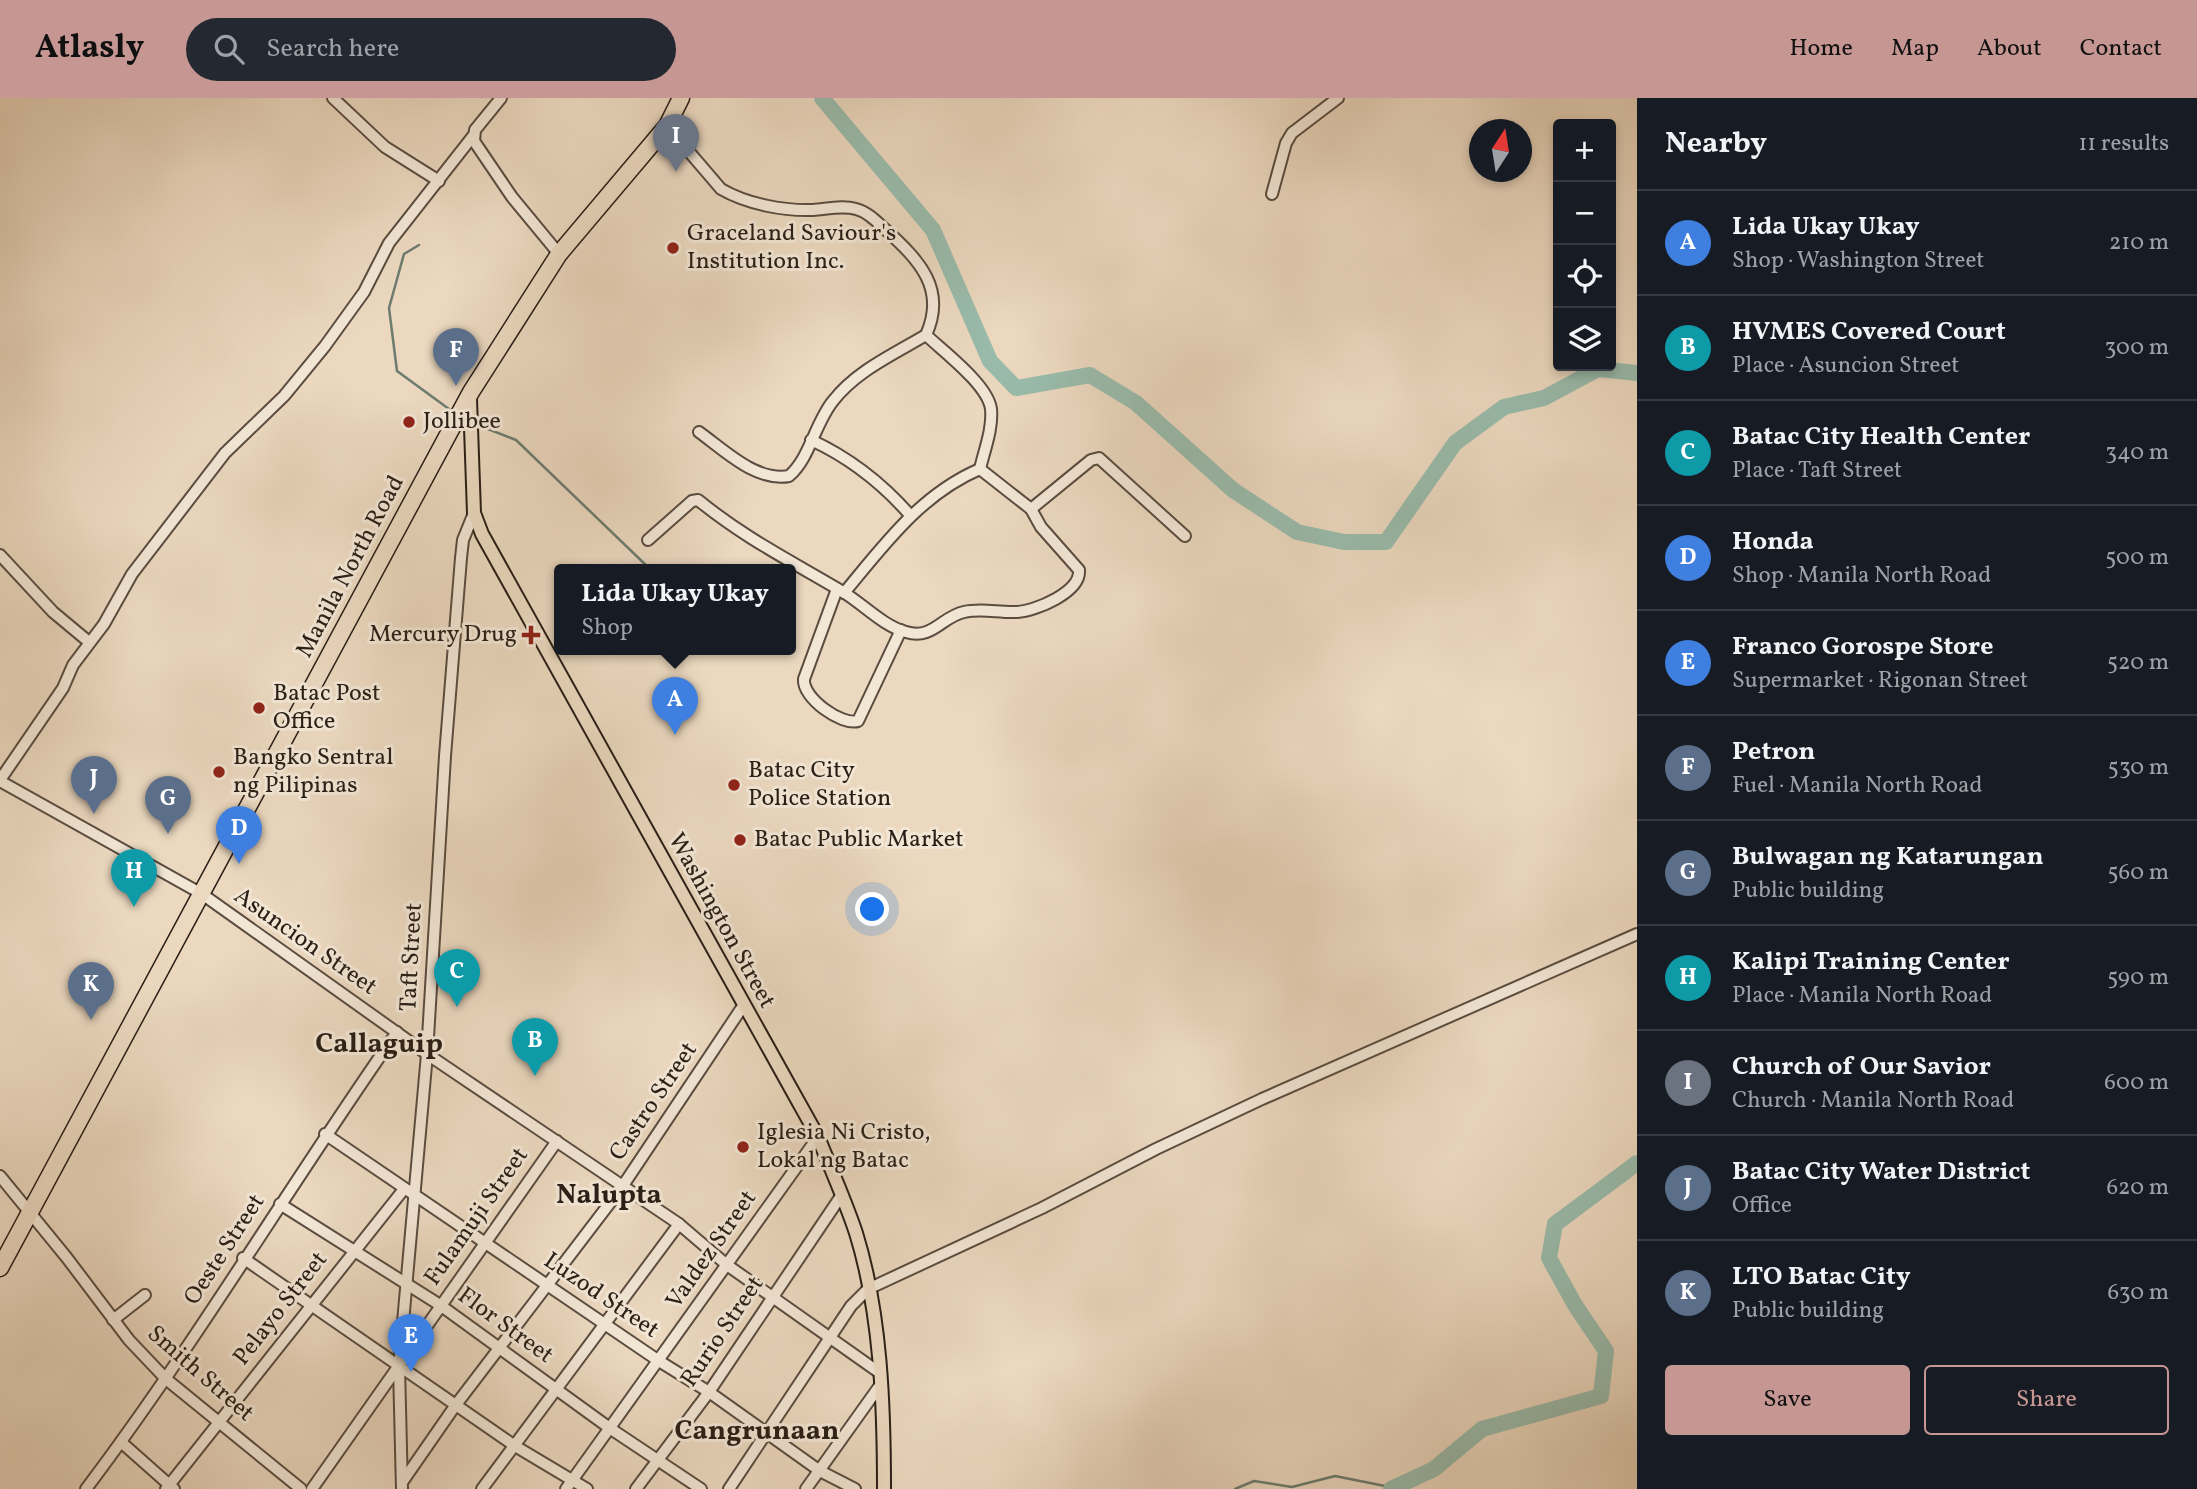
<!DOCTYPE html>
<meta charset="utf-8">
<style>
:root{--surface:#171b24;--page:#242831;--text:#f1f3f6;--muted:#9ea1a6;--line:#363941;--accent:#c59692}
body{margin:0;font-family:Vollkorn,serif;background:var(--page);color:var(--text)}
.controls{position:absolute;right:21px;top:21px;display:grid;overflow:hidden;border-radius:7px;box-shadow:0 4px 10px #0003}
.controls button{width:63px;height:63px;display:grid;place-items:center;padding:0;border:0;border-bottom:2px solid var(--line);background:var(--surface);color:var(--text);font:35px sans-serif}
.compass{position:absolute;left:1469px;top:21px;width:63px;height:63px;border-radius:50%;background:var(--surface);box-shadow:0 4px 10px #0003;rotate:12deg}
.you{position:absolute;left:873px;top:812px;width:24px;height:24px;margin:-18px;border:5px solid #fff;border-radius:50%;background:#1a73e8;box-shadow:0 0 0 10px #1a73e833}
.badge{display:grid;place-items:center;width:46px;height:46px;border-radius:50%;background:var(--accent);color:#fff;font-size:23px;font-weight:700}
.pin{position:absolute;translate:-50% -58px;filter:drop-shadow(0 2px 4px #0008)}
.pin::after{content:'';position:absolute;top:37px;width:24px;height:21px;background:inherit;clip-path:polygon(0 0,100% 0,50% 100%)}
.popup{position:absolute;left:554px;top:466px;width:242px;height:91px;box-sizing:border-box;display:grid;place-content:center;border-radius:7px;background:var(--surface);filter:drop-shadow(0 2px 5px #0005);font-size:23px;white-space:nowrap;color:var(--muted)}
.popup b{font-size:26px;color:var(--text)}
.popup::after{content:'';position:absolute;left:50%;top:100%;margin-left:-14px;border:14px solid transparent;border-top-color:var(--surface)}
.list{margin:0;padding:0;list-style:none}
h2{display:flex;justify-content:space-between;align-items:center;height:91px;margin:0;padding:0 28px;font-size:30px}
h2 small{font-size:23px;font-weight:400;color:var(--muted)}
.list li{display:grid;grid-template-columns:46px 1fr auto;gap:21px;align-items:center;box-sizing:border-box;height:105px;padding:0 28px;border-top:2px solid var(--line)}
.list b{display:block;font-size:26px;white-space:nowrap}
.list p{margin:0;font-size:23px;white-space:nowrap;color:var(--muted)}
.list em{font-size:23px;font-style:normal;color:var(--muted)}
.actions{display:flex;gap:14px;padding:21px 28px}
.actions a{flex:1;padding:16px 0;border:2px solid var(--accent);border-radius:7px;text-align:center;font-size:24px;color:var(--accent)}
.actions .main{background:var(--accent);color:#111}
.icon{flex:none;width:38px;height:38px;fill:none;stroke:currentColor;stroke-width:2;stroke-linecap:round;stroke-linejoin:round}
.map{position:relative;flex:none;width:1637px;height:1391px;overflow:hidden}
header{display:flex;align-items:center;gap:42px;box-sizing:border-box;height:98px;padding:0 35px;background:var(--accent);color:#111}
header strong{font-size:33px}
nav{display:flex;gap:38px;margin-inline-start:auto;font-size:24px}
.search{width:490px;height:63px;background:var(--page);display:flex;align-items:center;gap:18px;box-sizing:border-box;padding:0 24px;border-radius:38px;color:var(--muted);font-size:26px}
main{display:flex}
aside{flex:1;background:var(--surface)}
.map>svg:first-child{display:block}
</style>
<header>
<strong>Atlasly</strong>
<div class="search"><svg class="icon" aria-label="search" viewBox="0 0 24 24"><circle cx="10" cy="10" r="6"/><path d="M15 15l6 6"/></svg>Search here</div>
<nav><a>Home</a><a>Map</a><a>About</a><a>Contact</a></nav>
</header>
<main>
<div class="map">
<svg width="1637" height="1391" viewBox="0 0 1637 1391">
<rect width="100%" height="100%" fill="#ebd8bf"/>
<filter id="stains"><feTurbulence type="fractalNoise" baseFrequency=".00286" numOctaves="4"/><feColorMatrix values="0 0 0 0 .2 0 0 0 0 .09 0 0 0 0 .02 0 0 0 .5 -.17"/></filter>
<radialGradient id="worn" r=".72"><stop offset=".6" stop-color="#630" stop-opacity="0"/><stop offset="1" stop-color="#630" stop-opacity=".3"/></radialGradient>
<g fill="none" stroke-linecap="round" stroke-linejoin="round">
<g stroke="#6c7c6f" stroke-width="2.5">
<path d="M419,147L404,156L389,210L397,273L449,311"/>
<path d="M1636,273L1637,269"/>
<path d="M475,326L516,342L650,471"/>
<path d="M1235,1391L1254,1383L1292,1389L1335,1378L1390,1389"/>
</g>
<g stroke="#99bbab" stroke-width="16">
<path d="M822,0L933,132L990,263L1016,290L1090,277L1136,305L1233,392L1297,434L1344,444H1386L1455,345L1504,309L1544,300L1598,271L1637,275"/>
<path d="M1391,1391L1434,1371L1482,1331L1601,1298L1606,1253L1575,1207L1549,1160L1555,1126L1637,1065"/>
</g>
<g stroke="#5a4c40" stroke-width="14">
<g id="minor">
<path d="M333,0L385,49L439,83"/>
<path d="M501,0L475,32L474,43L512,99L559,156"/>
<path d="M667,28L721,91C747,106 783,113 813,112C827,111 843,107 856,111C868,114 877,124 886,132C919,162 947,191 926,237C894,256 856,273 833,303C815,325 810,360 789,378C756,384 724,352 699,334"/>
<path d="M1272,96L1286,45L1292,35L1338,0"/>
<path d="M811,342C850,360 881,384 910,417"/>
<path d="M1031,411L1091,362L1099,360L1185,438"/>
<path d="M648,442L692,403L698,402C746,441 791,463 843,494C863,506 883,528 906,534C933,542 941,519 964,514C982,510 999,515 1017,514C1036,513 1081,494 1079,472L1041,429L1031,411L980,371C984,353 993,331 991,311C988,287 944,254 926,237"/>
<path d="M0,457L53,514L89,544"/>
<path d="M837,491L804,581C802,600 842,628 858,623L901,532"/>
<path d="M844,495C884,447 921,396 980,371"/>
<path d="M0,682L63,590L73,567L104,526L132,476L225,355L284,298L325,248L364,194L389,145L473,38"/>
<path d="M0,683L202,796L427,956L679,1126L727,1167L880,1275"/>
<path d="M325,1036L659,1263L709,1294L820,1373L855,1391"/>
<path d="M0,1078L67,1160L129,1242L166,1281L301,1391"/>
<path d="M280,1106L440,1207L611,1331L701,1391"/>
<path d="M243,1160L515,1348L587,1391"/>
<path d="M113,1222L145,1197"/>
<path d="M121,1344L174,1391"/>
<path d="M403,1383L455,1308L622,1089L743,908"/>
<path d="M86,1391C197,1244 291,1085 397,934"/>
<path d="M166,1391L404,1091"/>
<path d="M312,1391L557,1043"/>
<path d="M402,1391L399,1269L427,956L445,658L461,460L463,442L474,415"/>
<path d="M482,1391L679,1126"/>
<path d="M566,1391L818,1039"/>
<path d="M636,1391L709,1294L841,1098"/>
<path d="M729,1391L851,1208L868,1191L1042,1110L1156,1051L1262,1001L1637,836"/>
<path d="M806,1391L881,1286"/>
</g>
</g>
<g stroke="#291e16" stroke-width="16">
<path id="major" d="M470,301L474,415L482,436L818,1039C831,1071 845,1102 856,1135C881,1216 884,1307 884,1391"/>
</g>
<g stroke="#291e16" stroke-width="19">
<path id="highway" d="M0,1170L471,294L559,156L667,28L681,0"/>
</g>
<use href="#minor" stroke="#f2e6d5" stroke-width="10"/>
<use href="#major" stroke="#ebd8bf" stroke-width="12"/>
<use href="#highway" stroke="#ebd8bf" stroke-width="16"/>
</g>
<g fill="#8f2418" stroke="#f2e6d5" stroke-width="2.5">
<circle cx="673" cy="150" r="7"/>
<circle cx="409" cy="324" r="7"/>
<path d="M527.5 526.5h7v7h7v7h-7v7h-7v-7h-7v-7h7z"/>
<circle cx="259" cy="610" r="7"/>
<circle cx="219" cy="674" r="7"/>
<circle cx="734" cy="687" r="7"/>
<circle cx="740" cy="742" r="7"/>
<circle cx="743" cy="1049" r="7"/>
</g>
<g text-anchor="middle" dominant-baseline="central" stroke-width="6" stroke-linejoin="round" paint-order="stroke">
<g font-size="24" fill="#291e16" stroke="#f2e6d5" text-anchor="start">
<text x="687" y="136">Graceland Saviour's<tspan x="687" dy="28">Institution Inc.</tspan></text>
<text x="423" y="324">Jollibee</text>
<text x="517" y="537" text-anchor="end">Mercury Drug</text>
<text x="273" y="596">Batac Post<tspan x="273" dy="28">Office</tspan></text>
<text x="233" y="660">Bangko Sentral<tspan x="233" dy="28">ng Pilipinas</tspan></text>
<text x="748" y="673">Batac City<tspan x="748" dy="28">Police Station</tspan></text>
<text x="754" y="742">Batac Public Market</text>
<text x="757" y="1035">Iglesia Ni Cristo,<tspan x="757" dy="28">Lokal ng Batac</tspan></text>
</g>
<g font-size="24" fill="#291e16" stroke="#f2e6d5">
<text transform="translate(351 469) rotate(-62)">Manila North Road</text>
<text transform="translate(721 823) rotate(61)">Washington Street</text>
<text transform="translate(305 844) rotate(35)">Asuncion Street</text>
<text transform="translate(412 859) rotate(-87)">Taft Street</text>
<text transform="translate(654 1004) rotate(-56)">Castro Street</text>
<text transform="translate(477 1119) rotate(-55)">Fulamuji Street</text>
<text transform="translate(225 1152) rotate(-57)">Oeste Street</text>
<text transform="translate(712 1152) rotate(-55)">Valdez Street</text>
<text transform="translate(601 1198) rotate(34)">Luzod Street</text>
<text transform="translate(281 1211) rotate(-52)">Pelayo Street</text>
<text transform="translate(505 1228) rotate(36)">Flor Street</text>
<text transform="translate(723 1234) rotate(-56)">Rurio Street</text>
<text transform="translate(200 1276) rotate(41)">Smith Street</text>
</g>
<g font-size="28" font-weight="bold" fill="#291e16" stroke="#f2e6d5">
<text x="379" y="946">Callaguip</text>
<text x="609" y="1097">Nalupta</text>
<text x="757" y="1333">Cangrunaan</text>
</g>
</g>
<rect width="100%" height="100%" filter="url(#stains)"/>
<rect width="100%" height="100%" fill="url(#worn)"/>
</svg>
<div class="controls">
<button>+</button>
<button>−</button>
<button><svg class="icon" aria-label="locate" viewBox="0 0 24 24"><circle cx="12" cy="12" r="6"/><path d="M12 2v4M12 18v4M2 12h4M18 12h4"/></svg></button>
<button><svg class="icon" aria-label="layers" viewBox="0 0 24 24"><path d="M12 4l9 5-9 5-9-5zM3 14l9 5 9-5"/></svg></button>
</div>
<svg class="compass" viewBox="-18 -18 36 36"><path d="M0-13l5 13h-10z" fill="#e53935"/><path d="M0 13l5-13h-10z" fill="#9ea1a6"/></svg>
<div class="you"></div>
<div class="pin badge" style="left:675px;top:637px;background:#3f7fe0">A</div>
<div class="popup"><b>Lida Ukay Ukay</b>Shop</div>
<div class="pin badge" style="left:535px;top:978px;background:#0f9aa8">B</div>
<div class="pin badge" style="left:457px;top:909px;background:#0f9aa8">C</div>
<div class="pin badge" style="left:239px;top:766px;background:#3f7fe0">D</div>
<div class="pin badge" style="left:411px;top:1274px;background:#3f7fe0">E</div>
<div class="pin badge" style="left:456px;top:288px;background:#5c6f8a">F</div>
<div class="pin badge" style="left:168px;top:736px;background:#5c6f8a">G</div>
<div class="pin badge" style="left:134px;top:809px;background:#0f9aa8">H</div>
<div class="pin badge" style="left:676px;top:74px;background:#6b7280">I</div>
<div class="pin badge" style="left:94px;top:716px;background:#5c6f8a">J</div>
<div class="pin badge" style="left:91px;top:922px;background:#5c6f8a">K</div>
</div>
<aside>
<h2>Nearby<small>11 results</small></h2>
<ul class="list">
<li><span class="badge" style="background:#3f7fe0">A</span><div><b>Lida Ukay Ukay</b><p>Shop · Washington Street</p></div><em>210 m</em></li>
<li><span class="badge" style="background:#0f9aa8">B</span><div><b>HVMES Covered Court</b><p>Place · Asuncion Street</p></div><em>300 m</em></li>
<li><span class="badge" style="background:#0f9aa8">C</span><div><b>Batac City Health Center</b><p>Place · Taft Street</p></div><em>340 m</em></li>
<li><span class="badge" style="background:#3f7fe0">D</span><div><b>Honda</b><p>Shop · Manila North Road</p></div><em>500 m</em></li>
<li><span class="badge" style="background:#3f7fe0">E</span><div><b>Franco Gorospe Store</b><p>Supermarket · Rigonan Street</p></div><em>520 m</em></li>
<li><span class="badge" style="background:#5c6f8a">F</span><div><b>Petron</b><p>Fuel · Manila North Road</p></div><em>530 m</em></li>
<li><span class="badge" style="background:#5c6f8a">G</span><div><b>Bulwagan ng Katarungan</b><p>Public building</p></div><em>560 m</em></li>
<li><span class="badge" style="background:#0f9aa8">H</span><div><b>Kalipi Training Center</b><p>Place · Manila North Road</p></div><em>590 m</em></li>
<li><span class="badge" style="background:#6b7280">I</span><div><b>Church of Our Savior</b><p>Church · Manila North Road</p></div><em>600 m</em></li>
<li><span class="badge" style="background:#5c6f8a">J</span><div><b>Batac City Water District</b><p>Office</p></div><em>620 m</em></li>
<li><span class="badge" style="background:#5c6f8a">K</span><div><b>LTO Batac City</b><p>Public building</p></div><em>630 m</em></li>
</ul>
<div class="actions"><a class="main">Save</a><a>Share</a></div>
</aside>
</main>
